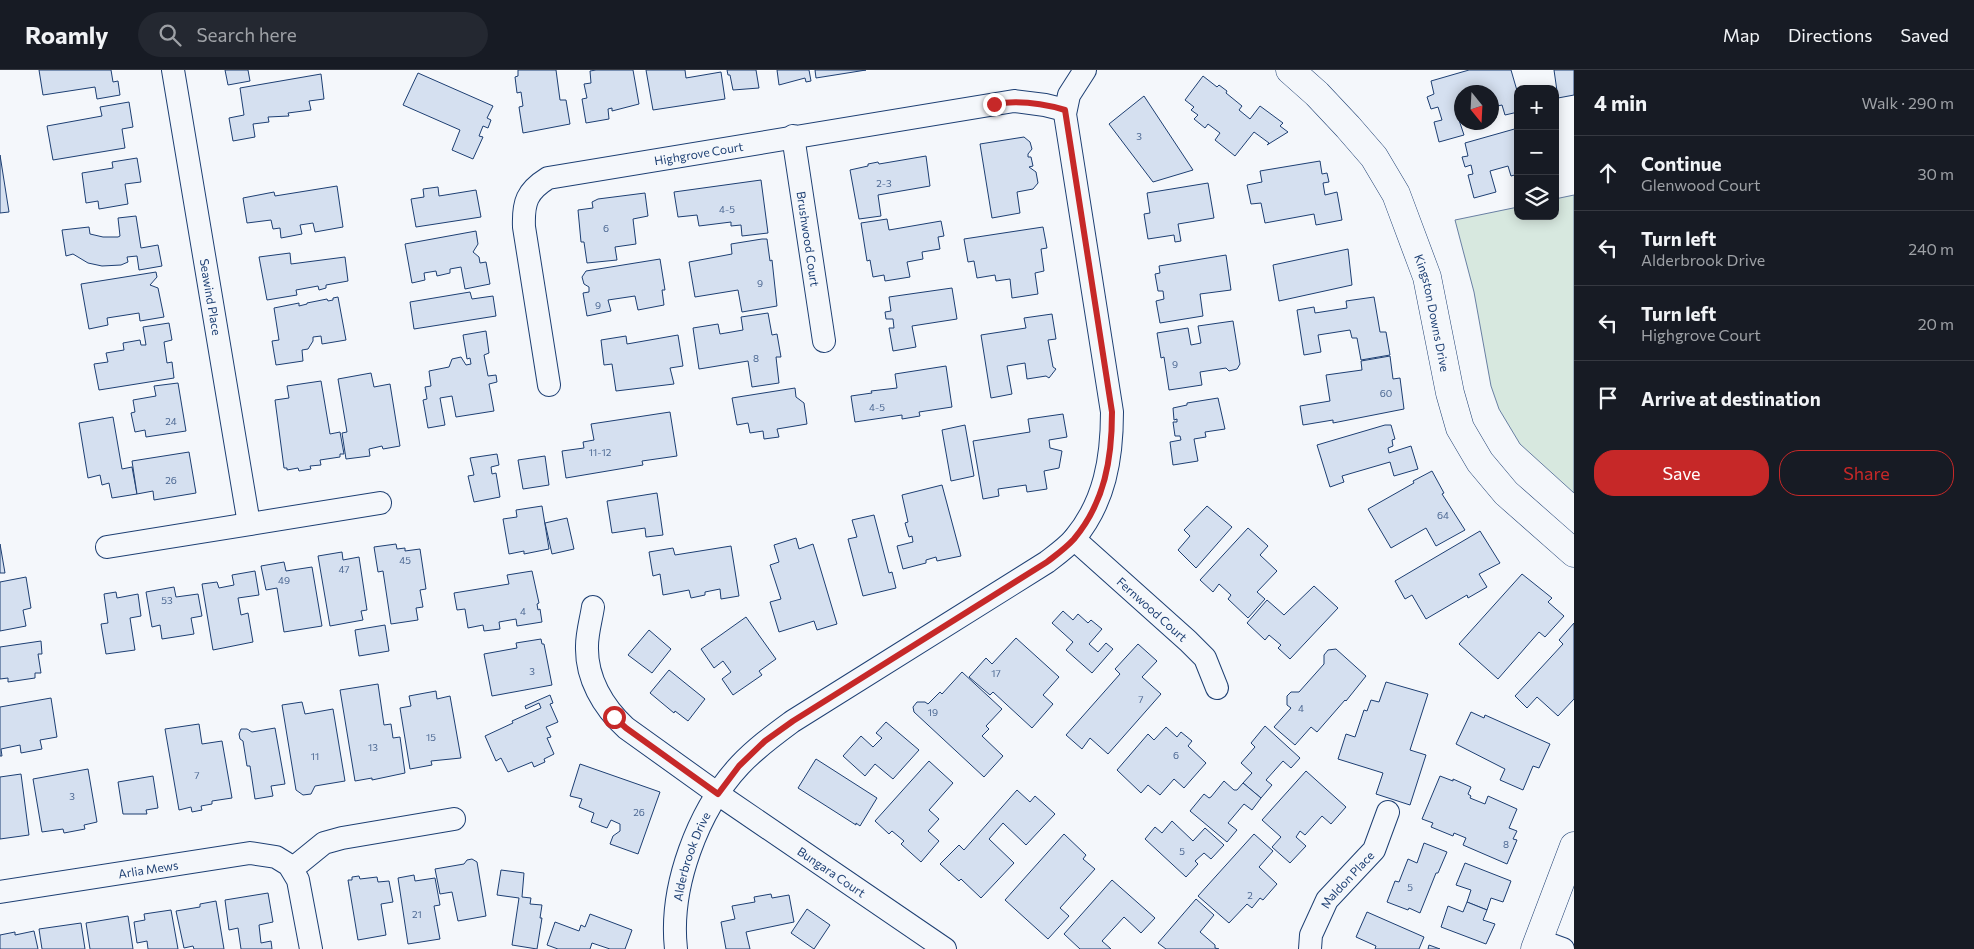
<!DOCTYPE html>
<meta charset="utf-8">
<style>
:root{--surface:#171b24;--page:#242831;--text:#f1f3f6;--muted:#9ea1a6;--line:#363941;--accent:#c62828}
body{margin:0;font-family:Commissioner,sans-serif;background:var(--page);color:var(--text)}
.controls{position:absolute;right:15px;top:15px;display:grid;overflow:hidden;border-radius:10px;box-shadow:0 2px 12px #0003}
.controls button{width:45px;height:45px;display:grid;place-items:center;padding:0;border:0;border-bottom:1px solid var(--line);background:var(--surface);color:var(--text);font:25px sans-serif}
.compass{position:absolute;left:1454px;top:15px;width:45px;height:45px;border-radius:50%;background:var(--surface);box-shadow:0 2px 12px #0003;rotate:162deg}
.stop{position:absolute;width:15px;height:15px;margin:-11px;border:4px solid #c62828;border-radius:50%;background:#fff}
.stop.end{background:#c62828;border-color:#fff;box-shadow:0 1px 5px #0008}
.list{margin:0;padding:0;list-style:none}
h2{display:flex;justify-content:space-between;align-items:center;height:65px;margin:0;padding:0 20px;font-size:21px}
h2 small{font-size:16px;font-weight:400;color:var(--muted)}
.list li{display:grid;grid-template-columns:32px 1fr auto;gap:15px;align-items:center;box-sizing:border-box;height:75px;padding:0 20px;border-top:1px solid var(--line)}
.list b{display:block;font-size:19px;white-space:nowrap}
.list p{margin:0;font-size:16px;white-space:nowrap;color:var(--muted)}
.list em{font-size:16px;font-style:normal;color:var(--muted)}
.actions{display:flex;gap:10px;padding:15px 20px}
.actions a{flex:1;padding:11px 0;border:1px solid var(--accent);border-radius:20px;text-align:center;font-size:18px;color:var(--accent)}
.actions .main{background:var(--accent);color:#fff}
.icon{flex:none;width:28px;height:28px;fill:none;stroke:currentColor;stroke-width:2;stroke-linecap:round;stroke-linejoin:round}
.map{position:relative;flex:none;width:1574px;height:879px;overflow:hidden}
header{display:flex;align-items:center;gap:30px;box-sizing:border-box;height:70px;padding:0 25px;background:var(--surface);border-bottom:1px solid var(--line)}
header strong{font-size:24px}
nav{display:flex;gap:28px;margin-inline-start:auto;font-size:18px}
.search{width:350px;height:45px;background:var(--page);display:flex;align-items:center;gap:12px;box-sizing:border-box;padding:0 18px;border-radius:28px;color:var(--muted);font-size:19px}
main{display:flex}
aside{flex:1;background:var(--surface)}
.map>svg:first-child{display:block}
</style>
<header>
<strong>Roamly</strong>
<div class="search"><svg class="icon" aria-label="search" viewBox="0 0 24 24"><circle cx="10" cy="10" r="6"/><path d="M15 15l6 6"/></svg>Search here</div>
<nav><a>Map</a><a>Directions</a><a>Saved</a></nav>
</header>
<main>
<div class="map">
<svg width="1574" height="879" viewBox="0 0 1574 879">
<rect width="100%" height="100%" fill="#f4f7fb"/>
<path fill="#d7e8df" stroke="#687fa3" d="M1574,125V423L1520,374L1499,339L1491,316L1474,222L1455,150L1518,137V146H1555V129Z"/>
<g fill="#d5e0f0" stroke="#1d3f73">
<path d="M39,0H111L113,12L118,11L120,25L97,29L95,17L43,25Z"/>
<path d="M225,0H248L250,11L228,15Z"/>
<path d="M518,0H556L560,30H566L570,54L523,63L519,37L523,36L521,22L517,23L515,7L518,6Z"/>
<path d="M596,0H633L639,34L612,41V38L608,39L609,49L586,53L582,29L587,28L584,14L591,13L590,1Z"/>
<path d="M646,0H685L686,8L721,2L725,29L653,40Z"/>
<path d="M727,0H756L759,18L733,20L730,5H728Z"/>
<path d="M777,0H809L811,11L806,12L805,8L779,15Z"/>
<path d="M815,0H866L816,8Z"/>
<path d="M1469,0H1511L1518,24V42L1505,45L1502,35L1493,37L1496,48L1492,49V22H1462V46L1458,47L1464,65L1439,72L1434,52L1442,50L1438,37L1431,39L1427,27L1434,24L1431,11Z"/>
<path d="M1554,0H1574V25L1558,28Z"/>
<path d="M418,3L493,36L487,48L491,50L488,58L483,56L479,66L483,67L473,89L452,80L460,60L403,35Z"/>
<path d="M321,4L324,29L309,31L311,40L288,43L289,46L268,47L269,52L253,54L255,67L233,71L229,48L244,45L240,18Z"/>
<path d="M1203,6L1217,17L1219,15L1227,21L1226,23L1242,36L1239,40L1250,49L1260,36L1283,53L1280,56L1288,62L1267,75L1269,73L1254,62L1235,86L1215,70L1220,63L1208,54L1205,58L1194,49L1198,45L1191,40L1194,37L1185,30Z"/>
<path d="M1144,26L1193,100L1153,112L1109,54Z"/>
<path d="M129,32L133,57L122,59L125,78L53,90L47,56L102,46L100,37Z"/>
<path d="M1518,58V104L1511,106L1508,96L1490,101L1496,122L1474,128L1468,105L1473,104L1471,95L1465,97L1462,87L1468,86L1465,73Z"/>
<path d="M1024,67L1030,72L1032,79L1028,84V87H1031L1033,96L1029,97L1036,102L1038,113L1033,119L1017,122L1020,143L992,148L980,74Z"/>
<path d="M0,85L9,142L0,143Z"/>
<path d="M926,86L930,116L878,125L881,146L859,149L850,100L868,96V94L878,92L879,94Z"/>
<path d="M137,88L141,112L125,114L128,134L99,139L98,131L86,133L82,103L113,98L112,92Z"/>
<path d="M1320,91L1322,104L1327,103L1329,112L1323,113L1325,125L1337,122L1342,150L1316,155L1314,144L1265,153L1261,133L1251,134L1247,115L1262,112L1260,101Z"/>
<path d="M761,110L768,163L742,166L741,155L731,156V152L699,156L697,145L678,147L674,122Z"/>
<path d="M1208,113L1214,148L1178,154L1181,171L1175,172L1174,165L1148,169L1144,144L1150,143L1147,123Z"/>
<path d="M337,116L343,157L315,162L313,153L300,155L302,164L281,168L280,158L273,159L271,150L247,153L243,128L274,122L275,126Z"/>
<path d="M438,117L439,126L476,120L481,147L416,157L411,129L424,127L423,119Z"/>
<path d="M645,123L648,146L633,149L636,174L615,177L617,190L587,193L584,172H581L578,140L593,138L592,132L598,129Z"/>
<path d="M136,146L141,178L158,175L162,196L139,200L137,186L127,187L128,192L121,195L102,196L88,193L73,184L66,186L62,160L89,157L90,164L103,167H118L120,166L118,148Z"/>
<path d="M887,149L889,160L941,151L944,166L938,167L940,179L922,182L923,189L907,192L910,207L885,211L884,205L873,207L870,190L867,191L861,153Z"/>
<path d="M1043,157L1047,178L1041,179L1044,201L1035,203L1038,224L1012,228L1010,209L996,211L995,205L977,208L974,191L968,192L964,169Z"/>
<path d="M476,161L478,174L473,182L479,187L480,193L486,192L490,214L465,219L461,197L450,199V203L437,206L436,201L424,203L425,210L412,213L405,174Z"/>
<path d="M762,169H767L770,191L772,190L777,236L742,242L738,220L695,227L689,192L732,184L731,174Z"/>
<path d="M1348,179L1352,215L1279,231L1273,195Z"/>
<path d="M290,183L291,194L345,187L348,211L326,215V218L319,220L318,216L296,220L297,225L267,230L259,187Z"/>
<path d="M1226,185L1231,220L1200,224L1203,246L1160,253L1156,231L1164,229L1163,221H1158L1155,204L1160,203L1159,196Z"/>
<path d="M660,189L665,220H662L664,235L638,240L635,226L608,230L611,241L587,246L583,223L589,222V217L584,214L582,207L586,201Z"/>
<path d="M156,202L157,207L150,215L158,218L164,247L140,251L139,243L107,248L108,255L89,259L81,214Z"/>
<path d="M952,218L957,249L912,256L916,277L893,281L889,258H894L893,249H886L885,242L891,241L889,227Z"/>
<path d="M470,222L472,229L493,226L496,246L414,259L410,232Z"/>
<path d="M338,227L346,270L322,274L321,266L313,267V271L308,279L302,280L303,291L276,295L272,271L279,270L274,238L299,233V236L307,234V233L327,229L328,231L333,230V228Z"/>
<path d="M1374,227L1380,262H1386L1390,285L1361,290L1357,268H1352L1350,260L1318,265L1321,282L1304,285L1297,240L1314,237L1315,243L1347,238L1346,231Z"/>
<path d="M768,243L772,265L777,264L781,287H776L779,313L752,317L748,291L699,299L693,258L718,254L720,264L743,260L741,247Z"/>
<path d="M1052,244L1056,269L1048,270L1053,297L1056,299L1049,308L1046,306L1027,309L1025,293L1007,296L1012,324L991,328L981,265L1026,258L1024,248Z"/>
<path d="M1233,251L1240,294L1237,299L1229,301L1226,298L1200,302L1202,315L1169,320L1164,287L1161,288L1157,263L1188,258L1191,275L1201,273L1198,256Z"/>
<path d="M169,253L172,270L164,272L167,293L172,292L174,308L99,320L94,294L108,292L106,283L124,280L123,273L140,270L141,275H146L143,257Z"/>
<path d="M486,261L489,283L484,285L488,306L496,305L497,312L489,314L494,341L456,347L452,326L440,328L445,355L428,358L423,330L427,329L425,317L431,316L429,301L449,297L452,289L461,287L466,295L471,294L470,288L467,289L463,265Z"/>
<path d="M678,265L683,296L670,298L674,314L616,321L612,294L604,295L601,270L626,266L627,274Z"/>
<path d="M1390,286L1393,309L1400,308L1404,339L1333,353V350L1303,355L1300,336L1330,331L1326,305L1362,300L1361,291Z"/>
<path d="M946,296L952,337L919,342L920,346L902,349V345L855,352L851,326L872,323L871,321L897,318L895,304Z"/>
<path d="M371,303L374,317L390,314L400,376L383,379L382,376L369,379L370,386L346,389L342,363L347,362L338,309Z"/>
<path d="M321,311L330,364L340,362L344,384H340V387L320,390L321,395L310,396L311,399L299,401L298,398L287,400V398H284L275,330L289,328L287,316Z"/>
<path d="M178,313L186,361L146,367L145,360L135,362L131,343L135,342L133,330L156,326L154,316Z"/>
<path d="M795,318L796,327L804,333L807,354L777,359L779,367L764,369L763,361L750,363L748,353L737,355L732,328Z"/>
<path d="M1218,328L1225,359L1205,362L1206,367L1194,369L1198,391L1173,395L1170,372L1181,370L1180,366H1175L1173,352H1177V349L1174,350L1173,338L1187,335V333Z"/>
<path d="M670,342L677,386L642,391L643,395L566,408L562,381L584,378L583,372L594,370L591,354Z"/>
<path d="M1063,344L1067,367L1049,370L1050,378L1062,381L1059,398L1044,401L1047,419L1027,422L1026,415L998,419L999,426L983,429L973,371L1030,362L1028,349Z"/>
<path d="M113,347L122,399L132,397L137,424L112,428L109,413L102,415L100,405L88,408L79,353Z"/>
<path d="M965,355L974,406L951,411L942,360Z"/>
<path d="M1385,355H1391L1395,369L1392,370L1393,376L1388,378L1389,383L1411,376L1418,399L1394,406L1390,392L1342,406L1344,412L1330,417L1317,375Z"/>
<path d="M189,382L196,423L154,430L153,421L137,424L132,391Z"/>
<path d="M497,384L499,395L491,397L492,404L496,403L500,427L474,432L468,406L474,405L470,388Z"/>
<path d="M545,386L549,415L523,419L518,390Z"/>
<path d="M1432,401L1444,423L1442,424L1465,460L1436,476L1426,458L1391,478L1368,439L1414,413L1413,411Z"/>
<path d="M942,415L961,486L937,491L936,487L926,490V493L903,499L897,476L913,472L912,466L909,467L905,453L908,452L902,425Z"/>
<path d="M657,423L663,465L646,467L645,458L612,463L607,431Z"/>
<path d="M542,436L549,479L524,484V481L509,484L503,449L517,447L516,440Z"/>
<path d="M1207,436L1232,457L1196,498L1178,480L1190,466L1184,460Z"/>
<path d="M874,445L889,503L892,502L896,518L863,526L848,469L857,467L852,450Z"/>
<path d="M567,448L574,479L552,484L545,453Z"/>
<path d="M1248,458L1268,476L1260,485L1277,501L1257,522L1265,529L1248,548L1228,529L1231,525L1219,514L1213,522L1200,510Z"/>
<path d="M1480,461L1500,493L1479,504L1487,517L1468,528L1467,525L1426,549L1412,525L1405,529L1395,511Z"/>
<path d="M796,468L799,479L813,474L837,554L817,560L814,551L779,562L770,532L781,529L770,495L779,492L774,475Z"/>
<path d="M0,474L5,503H0Z"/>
<path d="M396,474L397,479L405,478V481L420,479L426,519L420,520L423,537L416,538L418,550L391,554L383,501L378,502L374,477Z"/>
<path d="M731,476L739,526L721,529L720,519L705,522V525L691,528L689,520L663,525L660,504L653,506L649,482L673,478L675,485Z"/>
<path d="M342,482L343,490L359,487L367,540L361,541L363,550L330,556L318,486Z"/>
<path d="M284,492L286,501L312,497L322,556L284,562L277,518L266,520L261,496Z"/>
<path d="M255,501L259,525L238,528L241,545L248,543L253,572L213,580L202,514L217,512L219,518L234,515L232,505Z"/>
<path d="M532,501L539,533L537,534L538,540L540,539L542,552L517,556L516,549L499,552L500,559L484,561L483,555L468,558L465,539L457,540L454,523L509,514L507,505Z"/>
<path d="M1522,504L1552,528L1548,532L1564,546L1545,567L1539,562L1498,609L1459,574Z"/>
<path d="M26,507L31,538L23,540L26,556L0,561V512Z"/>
<path d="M1314,516L1338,538L1290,589L1278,578L1281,575L1269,565L1265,570L1247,553L1267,530L1284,545Z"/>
<path d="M174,517L176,527L198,524L202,546L191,548L194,564L162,569L160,555L152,557L146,522Z"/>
<path d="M116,522L117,528L138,524L141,546L130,548L135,580L106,584L101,554L108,553L104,524Z"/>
<path d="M1063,541L1073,550L1078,544L1088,553L1091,550L1102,559L1089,574L1098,582L1106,573L1113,579L1092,603L1066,580L1073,572L1052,553Z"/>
<path d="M746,547L776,589L759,601L762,605L733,625L722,609L731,602L723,591L714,598L701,579Z"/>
<path d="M1574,553V629L1558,646L1537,627L1527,638L1515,626L1563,574L1559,570Z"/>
<path d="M385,555L389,581L359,586L355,560Z"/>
<path d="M649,560L671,579L652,603L628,585Z"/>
<path d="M1016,568L1059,607L1043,625L1053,634L1032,658L993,622L990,625L969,607L986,588L992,594Z"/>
<path d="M541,569L542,574H544L552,615L492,626L484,584L517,578L516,573Z"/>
<path d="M41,571L42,584H38L41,603H35V608L8,612V608L0,609V577Z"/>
<path d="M1138,574L1157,591L1142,607L1161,624L1108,684L1090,668L1082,679L1066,665L1120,604L1115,599Z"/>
<path d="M1336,579L1366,606L1346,631L1345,630L1317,662L1311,657L1295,675L1274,657L1291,638L1287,635V626L1291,622H1299L1324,594V585L1328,580Z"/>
<path d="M669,600L705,629L688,651L675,641L674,643L650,623Z"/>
<path d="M962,602L1002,639L986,656L989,659L982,666L1003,686L984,707L914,642L913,637L917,632H925L928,634L940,622L942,624Z"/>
<path d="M1386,612L1428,624L1410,680L1426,685L1410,735L1376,724L1383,703L1338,689L1346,664L1355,667L1364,640L1367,641L1371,630L1379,632Z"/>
<path d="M378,614L384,655L391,654L393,668L400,667L405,703L372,710V708L355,711L340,620Z"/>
<path d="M436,621L437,629L450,626L461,688L431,691L432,695L410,699L400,638L411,636L409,626Z"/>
<path d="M550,625L553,633L550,634L558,652L546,657L551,667L547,668L554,684L544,689L545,692L534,697L532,692L508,702L501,688L496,691L485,666L513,653L512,651L541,638L539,633L526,639L525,636Z"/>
<path d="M51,628L57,667L40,670L42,679L21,683L20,675L1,679L2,686H0V637Z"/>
<path d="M302,632L305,644L333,639L345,711L315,716L311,724L303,725L296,720L282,635Z"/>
<path d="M1471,642L1484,648L1485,645L1550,674L1539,698L1533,696L1523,720L1500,710L1505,699L1456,674Z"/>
<path d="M886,652L919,680L893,709L875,694L865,706L843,686L861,666L873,677L882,668L876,663Z"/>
<path d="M199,654L202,674L222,671L232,728L212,731V734L201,736L202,740L192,742L191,737L179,740L165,659Z"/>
<path d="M1265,656L1300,688L1291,698L1283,691L1266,710L1272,715L1261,728L1243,713L1252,703L1241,693L1255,677L1251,673Z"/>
<path d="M1166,657L1177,667L1181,662L1192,671L1188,676L1206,693L1184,718L1174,709L1160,725L1148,715L1141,723L1117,700L1148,664L1154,670Z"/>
<path d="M275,658L285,714L271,716L273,726L255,729L250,696H247L243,671L240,669L239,664L241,659H247L252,662Z"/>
<path d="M816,689L877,728L860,756L856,753V755L798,718Z"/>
<path d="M929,691L953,713L929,740L939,749L928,761L939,771L921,792L901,774L904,771L892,761L889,764L875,751Z"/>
<path d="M580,694L660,722L638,784L610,774L613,766L620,761V754L611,750L607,758L591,752L594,743L579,737L582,729L570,726Z"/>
<path d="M88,699L97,752L84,755L85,759L64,763L63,759L42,762L33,709Z"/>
<path d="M1306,701L1346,737L1331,754L1322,746L1305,765L1300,761L1296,767L1306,776L1290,793L1272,777L1281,767L1262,750Z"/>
<path d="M21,704L29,765L0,769V707Z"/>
<path d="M153,706L158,738L146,740L147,744H123L118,712Z"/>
<path d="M1440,706L1453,711V709L1471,717L1468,724L1471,726L1470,728L1485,734L1488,726L1517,739L1509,758L1517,761L1513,769L1517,770L1507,794L1463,775L1466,768L1454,763L1453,766L1431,757L1433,753L1422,749Z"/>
<path d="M1224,711L1234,720H1237L1243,713L1261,728L1252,740L1244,734L1228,753L1237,760L1227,772L1190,741L1204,724L1209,728L1211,727Z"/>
<path d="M1017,720L1030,732L1035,726L1055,744L1026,775L1003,753L989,769L1014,793L981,828L961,809L959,811L940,794L959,775L964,780Z"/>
<path d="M1172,751L1193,771L1205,758L1224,775L1211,789L1204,783L1195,791L1198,794L1186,807L1145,769L1155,757L1162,763Z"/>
<path d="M1064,764L1086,785L1083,789L1095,799L1060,838L1069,846L1048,869L1005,830Z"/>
<path d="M1254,764L1273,781L1259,797L1277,814L1263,830L1260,828L1252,838L1247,834L1229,853L1198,826Z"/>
<path d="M1424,773L1447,782L1438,803H1436L1420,843L1409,838L1408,840L1387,832L1395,811L1399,812L1408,789L1417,793Z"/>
<path d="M472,789L477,792L486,846L458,851L452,822L440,824L435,799L464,794L467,790Z"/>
<path d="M1465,793L1511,811L1503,832L1491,828L1487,840L1467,832L1471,820L1456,815Z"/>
<path d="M501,800L524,803L522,827L531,828L530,834L542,835L540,848H542L537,879L512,875L519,828L497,825Z"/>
<path d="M414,805L415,811L435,808L440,835L434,836L440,869L408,874L398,808Z"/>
<path d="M359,806L360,809L377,807L378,812L389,811L393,832L381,834L386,865L358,870L348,810H352V807Z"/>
<path d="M1112,810L1155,848L1141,863L1124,847L1102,871L1111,879H1080L1064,864Z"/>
<path d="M268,823L273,852L259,855L261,873L271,871L272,879H241L238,858L229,860L225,830Z"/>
<path d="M771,824L772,828L789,825L794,852L746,862L750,879H726L721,852L735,849L732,836L755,832L754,827Z"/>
<path d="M1196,829L1214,845L1200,862L1215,875V878L1219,879H1166L1158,873Z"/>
<path d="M216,831L224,879H194L193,876L184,878L176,841L200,837V834Z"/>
<path d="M1467,832L1487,840L1483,850L1495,854L1486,874L1441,857L1448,836L1463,842Z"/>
<path d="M807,839L830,855L814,879L791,863Z"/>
<path d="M171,840L178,879H148L147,871L137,873L134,852L145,850L144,844Z"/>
<path d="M1367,842L1424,867L1419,879H1375L1376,876L1356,867Z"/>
<path d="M590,844L632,860L625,879H610L592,873L590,879H558L547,875L555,852L579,861L581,855L585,857Z"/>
<path d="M128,846L133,879H90L86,853Z"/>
<path d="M81,853L85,879H42L39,859Z"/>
<path d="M34,861L38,879H0V865L15,862V865Z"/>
<path d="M1429,875L1440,879H1428Z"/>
</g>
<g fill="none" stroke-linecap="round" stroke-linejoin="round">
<g stroke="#1d3f73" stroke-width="24">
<g id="street">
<path id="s1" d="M173,0L249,454"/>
<path id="s2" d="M793,66L824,271"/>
<path id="s3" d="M549,315L524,157C523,132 527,121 548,108L1014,31L1045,35L1065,40"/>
<path id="s4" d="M1074,469L1188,571L1205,588L1217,618"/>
<path d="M107,477L380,433"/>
<path id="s5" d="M593,537C591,550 587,563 587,576C586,608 603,637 626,658L718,724L945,879"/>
<path d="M292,799L324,773L342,768L454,749"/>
<path id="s6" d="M0,822L250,783L276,787L289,795L298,810L311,879"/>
<path d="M1538,870L1563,879"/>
<path id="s7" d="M676,879C669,817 698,740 740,695C756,678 774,665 793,651L1047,492C1056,485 1066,478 1074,469C1105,432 1112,388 1112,342L1065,44L1069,25L1085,0"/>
<path id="s8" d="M1310,879L1311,865L1327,830L1374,780L1388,742"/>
</g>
</g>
<g stroke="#1d3f73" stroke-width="29">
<g id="secondary">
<path id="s9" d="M1290,0L1317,24L1348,57L1374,87L1396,124L1427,207L1450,323L1460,358L1480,392L1506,423L1574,483"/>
<path d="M1535,879L1574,776"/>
</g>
</g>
<use href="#street" stroke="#f4f7fb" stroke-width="22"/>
<use href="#secondary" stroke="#f4f7fb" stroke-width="28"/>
</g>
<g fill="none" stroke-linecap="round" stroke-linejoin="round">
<path stroke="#c62828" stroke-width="6" d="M614,647L626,658L718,724L739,696L765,671L793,651L1047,492C1056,485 1066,478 1074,469C1105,432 1112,388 1112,342L1065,40C1041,33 1019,30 994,34"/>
</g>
<g text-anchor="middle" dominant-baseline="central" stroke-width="4" stroke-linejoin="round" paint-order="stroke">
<g font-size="10" fill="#4b6792">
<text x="1139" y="66">3</text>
<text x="884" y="113">2-3</text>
<text x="727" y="139">4-5</text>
<text x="606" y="158">6</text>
<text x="760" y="213">9</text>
<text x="598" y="235">9</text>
<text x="756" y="288">8</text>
<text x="1175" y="294">9</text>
<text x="1386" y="323">60</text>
<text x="877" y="337">4-5</text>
<text x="171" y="351">24</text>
<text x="600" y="382">11-12</text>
<text x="171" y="410">26</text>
<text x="1443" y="445">64</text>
<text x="405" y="490">45</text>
<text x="344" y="499">47</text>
<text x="284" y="510">49</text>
<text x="167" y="530">53</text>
<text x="523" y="541">4</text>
<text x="532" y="601">3</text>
<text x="996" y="603">17</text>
<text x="1141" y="629">7</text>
<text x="1301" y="638">4</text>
<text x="933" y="642">19</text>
<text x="431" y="667">15</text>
<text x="373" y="677">13</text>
<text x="1176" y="685">6</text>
<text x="315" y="686">11</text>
<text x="197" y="705">7</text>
<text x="72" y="726">3</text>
<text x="639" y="742">26</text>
<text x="1506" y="774">8</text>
<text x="1182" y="781">5</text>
<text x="1410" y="817">5</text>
<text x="1250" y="825">2</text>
<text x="417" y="844">21</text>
</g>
<g font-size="12" fill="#1d3f73" stroke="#f4f7fb">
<text stroke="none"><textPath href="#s3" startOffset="371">Highgrove Court</textPath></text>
<text stroke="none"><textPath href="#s2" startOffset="104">Brushwood Court</textPath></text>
<text stroke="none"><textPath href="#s1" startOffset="230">Seawind Place</textPath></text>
<text stroke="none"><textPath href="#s9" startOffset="289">Kingston Downs Drive</textPath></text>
<text stroke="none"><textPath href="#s4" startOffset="105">Fernwood Court</textPath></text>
<text stroke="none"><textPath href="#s7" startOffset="95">Alderbrook Drive</textPath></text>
<text stroke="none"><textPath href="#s6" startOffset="150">Arlia Mews</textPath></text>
<text stroke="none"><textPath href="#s5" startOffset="384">Bungara Court</textPath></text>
<text stroke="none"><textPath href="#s8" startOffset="81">Maldon Place</textPath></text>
</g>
</g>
</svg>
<div class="controls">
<button>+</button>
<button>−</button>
<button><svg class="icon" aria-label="layers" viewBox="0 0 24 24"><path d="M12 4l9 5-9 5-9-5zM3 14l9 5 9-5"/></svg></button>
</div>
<svg class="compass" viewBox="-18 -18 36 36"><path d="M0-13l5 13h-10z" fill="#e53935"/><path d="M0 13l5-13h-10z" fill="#9ea1a6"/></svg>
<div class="stop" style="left:614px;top:647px"></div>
<div class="stop end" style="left:994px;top:34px"></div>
</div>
<aside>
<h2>4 min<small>Walk · 290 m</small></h2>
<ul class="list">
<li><svg class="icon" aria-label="ahead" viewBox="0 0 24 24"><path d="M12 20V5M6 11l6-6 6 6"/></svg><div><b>Continue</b><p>Glenwood Court</p></div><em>30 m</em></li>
<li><svg class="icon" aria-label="left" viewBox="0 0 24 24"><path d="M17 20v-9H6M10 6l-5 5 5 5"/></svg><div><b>Turn left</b><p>Alderbrook Drive</p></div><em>240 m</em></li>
<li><svg class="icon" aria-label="left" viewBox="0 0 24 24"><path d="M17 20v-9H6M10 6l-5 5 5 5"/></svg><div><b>Turn left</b><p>Highgrove Court</p></div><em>20 m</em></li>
<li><svg class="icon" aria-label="arrive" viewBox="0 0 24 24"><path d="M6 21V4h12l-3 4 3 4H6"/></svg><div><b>Arrive at destination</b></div></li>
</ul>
<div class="actions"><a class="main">Save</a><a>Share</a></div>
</aside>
</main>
